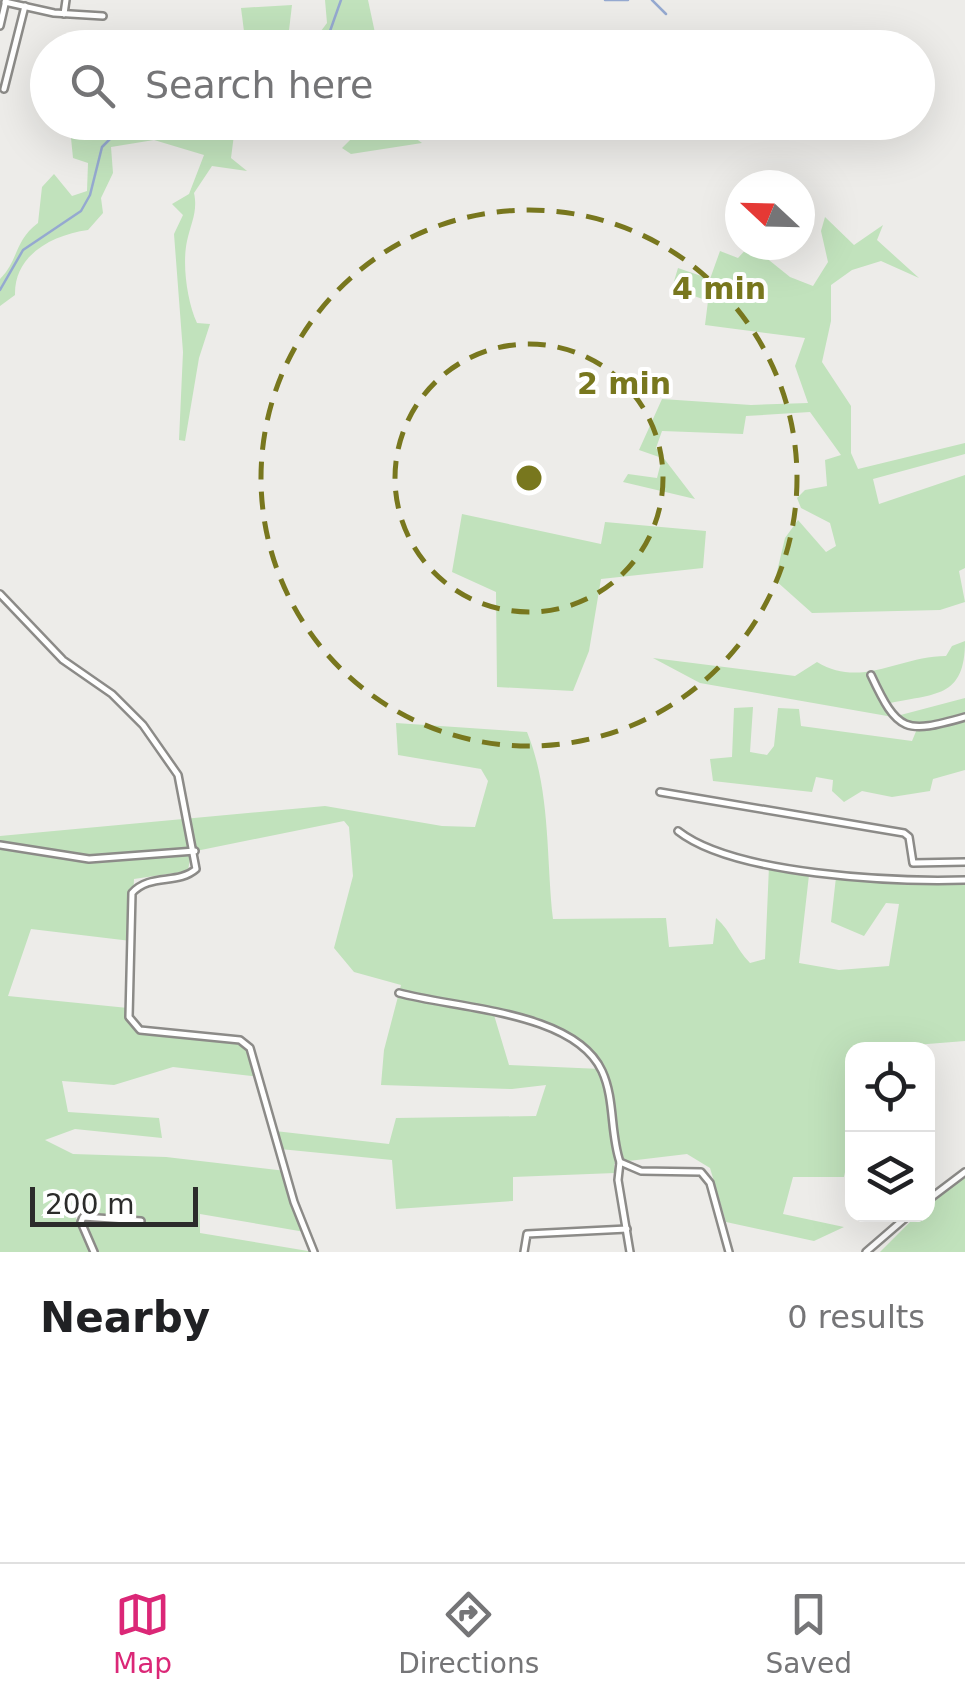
<!DOCTYPE html>
<style>
:root{--surface:#fff;--page:#f6f6f6;--text:#202124;--muted:#757577;--line:#e0e0e0;--accent:#db2777}
body{margin:0;font-family:"DejaVu Sans",sans-serif;background:var(--page);color:var(--text)}
.controls{position:absolute;right:30px;bottom:30px;display:grid;overflow:hidden;border-radius:20px;box-shadow:0 10px 40px #0002}
.controls button{width:90px;height:90px;display:grid;place-items:center;padding:0;border:0;border-bottom:2px solid var(--line);background:var(--surface);color:var(--text);font:50px sans-serif}
.compass{position:absolute;left:725px;top:170px;width:90px;height:90px;border-radius:50%;background:var(--surface);box-shadow:0 10px 40px #0002;rotate:292deg}
.scale{position:absolute;left:30px;bottom:25px;width:168px;box-sizing:border-box;padding-left:10px;border:5px solid #2c2c2b;border-top:0;font-size:28px;line-height:35px;white-space:nowrap;color:#2c2c2b;-webkit-text-stroke:8px #fff;paint-order:stroke}
.list{margin:0;padding:0;list-style:none}
h2{display:flex;justify-content:space-between;align-items:center;height:130px;margin:0;padding:0 40px;font-size:42px}
h2 small{font-size:32px;font-weight:400;color:var(--muted)}
.icon{flex:none;width:55px;height:55px;fill:none;stroke:currentColor;stroke-width:2;stroke-linecap:round;stroke-linejoin:round}
.map{position:relative;flex:none;width:965px;height:1252px;overflow:hidden}
.search{position:absolute;background:var(--surface);box-shadow:0 10px 40px #0002;left:30px;right:30px;top:30px;height:110px;display:flex;align-items:center;gap:25px;box-sizing:border-box;padding:0 35px;border-radius:55px;color:var(--muted);font-size:38px}
.sheet{height:310px;background:var(--surface)}
nav{display:flex;justify-content:space-around;align-items:center;box-sizing:border-box;height:140px;border-top:2px solid var(--line);background:var(--surface);font-size:28px;color:var(--muted)}
nav a{display:grid;justify-items:center;gap:5px}
nav .on{color:var(--accent)}
.map>svg:first-child{display:block}
</style>
<div class="map">
<svg width="965" height="1252" viewBox="0 0 965 1252">
<rect width="100%" height="100%" fill="#edece9"/>
<g fill="#c1e2bc" fill-rule="evenodd">
<path d="M325,0H368L378,47H309L327,23Z"/>
<path d="M292,5L287,47H267L245,39L241,8Z"/>
<path d="M83,122L240,123L235,127L231,158L247,171L212,166L194,193C198,211 191,223 187,241C182,264 187,301 197,323L210,324L199,358L185,441L179,440L183,352L174,234L183,215L172,204L189,194L204,155L154,140L111,147L113,173L101,198L103,213L88,230C52,235 14,255 15,295L0,306V279C19,260 14,241 38,223L42,187L54,174L72,196L87,191L88,163L73,158L71,138Z"/>
<path d="M345,123L400,127L422,143L351,154L342,148L353,137Z"/>
<path d="M825,217L854,245L883,225L877,240L919,278L881,261L852,270L831,285V321L822,362L851,406V453L858,469L965,443V454L873,479L879,504L965,475V568L959,571L965,602L940,610L812,613L775,580L785,538L798,520L826,552L836,546L830,523L801,508L797,498L805,490L827,486L825,460L841,455L810,412L746,416L743,434L662,431L656,448L695,499L623,482L628,474L657,478L662,458L639,450L662,399L751,405L808,403L795,366L805,338L705,325L708,301L672,288L678,268L710,279L720,251L738,258L750,245L790,277L813,286L828,262L821,231Z"/>
<path d="M462,514L601,544L605,522L706,531L703,568L601,579L589,651L573,691L497,687L496,592L452,572Z"/>
<path d="M965,641C965,699 935,693 886,704L893,717L965,698V770L933,779L930,791L892,797L862,791L844,802L832,791L833,780L816,777L812,792L713,781L710,759L732,757L734,708L753,707L750,752L767,755L774,746L778,708L799,709L801,726L912,741L917,729L893,717L700,683L653,658L795,676L817,662C861,689 900,656 946,656L952,646Z"/>
<path d="M396,723L527,732C551,791 546,858 553,919L666,918L669,947L713,944L716,918C732,932 735,948 750,963L765,959L769,866L809,875L799,963L839,970L889,966L899,904L886,903L864,936L831,922L836,877L910,885L965,882V1041L852,1050V1140L844,1177H793L783,1214L844,1227L814,1241L726,1222L710,1168L687,1154L620,1162L614,1164L615,1173L513,1177V1201L396,1209L392,1160L280,1149L275,1131L389,1144L396,1118L536,1116L546,1085L512,1089L381,1085L384,1050L401,985L354,972L334,948L353,876L349,827L344,821L191,852L188,871L134,879L131,941L31,929L8,996L128,1008L131,1023L140,1030L245,1042L261,1077L173,1067L114,1085L62,1081L68,1112L159,1118L162,1138L75,1129L45,1140L73,1154L166,1157L286,1171L305,1232L200,1214V1233L314,1252H98L78,1211L73,1213L96,1252H0V836L325,806L442,826L475,827L488,781L481,769L398,755ZM494,1015C539,1018 576,1030 601,1069L509,1065Z"/>
<path d="M965,1177V1252H880L916,1216L928,1214V1206Z"/>
</g>
<g fill="none" stroke-linecap="round" stroke-linejoin="round">
<g stroke="#95a9d0" stroke-width="2.5">
<path d="M605,0H628"/>
<path d="M652,0L666,14"/>
<path d="M324,48L341,0"/>
<path d="M0,290L23,250L81,211L90,195L102,147L115,134L163,122"/>
</g>
<g stroke="#8c8b88" stroke-width="10">
<g id="street">
<path d="M5,2L54,13L103,16"/>
<path d="M64,14L66,0"/>
<path d="M0,26L6,0"/>
<path d="M4,89L25,6"/>
<path d="M0,594L63,660L112,694L143,725L178,775L196,869C178,885 150,873 132,893L129,1017L140,1030L240,1040L250,1048L294,1202L314,1252"/>
<path d="M871,675C898,733 905,734 965,717"/>
<path d="M660,792L904,833L909,837L913,863L965,862"/>
<path d="M678,831C734,875 894,882 965,880"/>
<path d="M0,845L89,859L195,851"/>
<path d="M399,993C458,1009 574,1011 602,1071C615,1099 610,1133 620,1162L641,1171L701,1172L710,1183L729,1252"/>
<path d="M620,1162L618,1180L630,1252"/>
<path d="M928,1200L965,1172"/>
<path d="M94,1252L81,1222L83,1217L141,1221"/>
<path d="M524,1252L527,1234L627,1229"/>
<path d="M866,1252L910,1214"/>
</g>
</g>
<use href="#street" stroke="#fff" stroke-width="5"/>
</g>
<g fill="none" stroke="#78771e" stroke-width="5" stroke-dasharray="18 12">
<circle cx="529" cy="478" r="134"/>
<circle cx="529" cy="478" r="268"/>
</g>
<circle cx="529" cy="478" r="15" fill="#78771e" stroke="#fff" stroke-width="5"/>
<g font-size="30" text-anchor="middle" font-weight="bold" fill="#78771e" stroke="#fff" stroke-width="8" stroke-linejoin="round" paint-order="stroke">
<text x="719" y="299">4 min</text>
<text x="624" y="394">2 min</text>
</g>
</svg>
<div class="controls">
<button><svg class="icon" aria-label="locate" viewBox="0 0 24 24"><circle cx="12" cy="12" r="6"/><path d="M12 2v4M12 18v4M2 12h4M18 12h4"/></svg></button>
<button><svg class="icon" aria-label="layers" viewBox="0 0 24 24"><path d="M12 4l9 5-9 5-9-5zM3 14l9 5 9-5"/></svg></button>
</div>
<svg class="compass" viewBox="-18 -18 36 36"><path d="M0-13l5 13h-10z" fill="#e53935"/><path d="M0 13l5-13h-10z" fill="#757577"/></svg>
<div class="scale">200 m</div>
<div class="search"><svg class="icon" aria-label="search" viewBox="0 0 24 24"><circle cx="10" cy="10" r="6"/><path d="M15 15l6 6"/></svg>Search here</div>
</div>
<section class="sheet">
<h2>Nearby<small>0 results</small></h2>
<ul class="list">
</ul>
</section>
<nav>
<a class="on"><svg class="icon" aria-label="map" viewBox="0 0 24 24"><path d="M3 6l6-2 6 2 6-2v14l-6 2-6-2-6 2zM9 4v14M15 6v14"/></svg>Map</a>
<a><svg class="icon" aria-label="directions" viewBox="0 0 24 24"><path d="M12 3l9 9-9 9-9-9zM9 14v-3h6M13 9l2 2-2 2"/></svg>Directions</a>
<a><svg class="icon" aria-label="saved" viewBox="0 0 24 24"><path d="M7 4h10v16l-5-4-5 4z"/></svg>Saved</a>
</nav>
